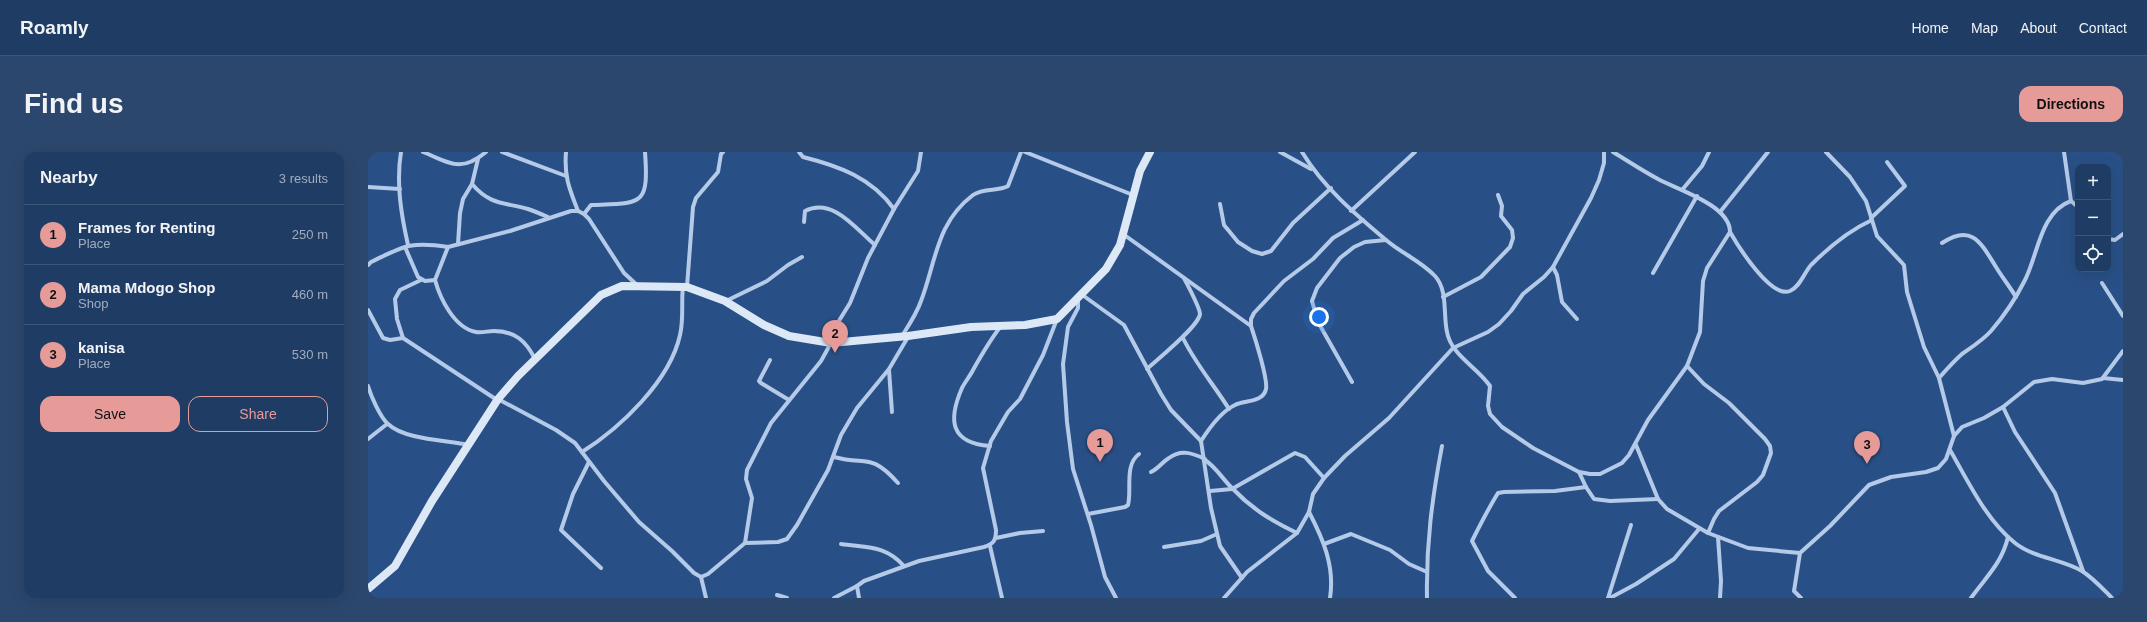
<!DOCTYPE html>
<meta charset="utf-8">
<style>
:root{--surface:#1f3c64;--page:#2c476d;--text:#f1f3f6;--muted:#a1adbf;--line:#3c5678;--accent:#e69b98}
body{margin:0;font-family:Helvetica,sans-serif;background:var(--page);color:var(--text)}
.controls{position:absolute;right:12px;top:12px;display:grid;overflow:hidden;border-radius:8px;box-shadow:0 4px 16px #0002}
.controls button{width:36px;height:36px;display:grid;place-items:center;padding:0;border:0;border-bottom:1px solid var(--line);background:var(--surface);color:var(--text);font:20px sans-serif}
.you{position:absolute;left:951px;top:165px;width:14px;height:14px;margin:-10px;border:3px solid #fff;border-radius:50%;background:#1a73e8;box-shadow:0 0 0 6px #1a73e833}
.badge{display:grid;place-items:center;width:26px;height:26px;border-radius:50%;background:var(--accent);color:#111;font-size:13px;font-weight:700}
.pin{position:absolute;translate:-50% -33px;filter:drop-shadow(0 1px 2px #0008)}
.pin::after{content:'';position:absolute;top:21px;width:14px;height:12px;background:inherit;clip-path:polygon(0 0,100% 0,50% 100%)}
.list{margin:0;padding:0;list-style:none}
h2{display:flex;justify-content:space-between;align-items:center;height:52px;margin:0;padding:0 16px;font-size:17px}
h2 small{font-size:13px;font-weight:400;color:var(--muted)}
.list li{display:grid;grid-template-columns:26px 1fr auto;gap:12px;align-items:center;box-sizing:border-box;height:60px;padding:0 16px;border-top:1px solid var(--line)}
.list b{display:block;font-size:15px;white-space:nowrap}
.list p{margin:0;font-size:13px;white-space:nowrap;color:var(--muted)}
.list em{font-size:13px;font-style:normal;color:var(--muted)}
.actions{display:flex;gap:8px;padding:12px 16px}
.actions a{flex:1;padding:9px 0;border:1px solid var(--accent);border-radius:12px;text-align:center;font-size:14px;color:var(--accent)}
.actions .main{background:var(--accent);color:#111}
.icon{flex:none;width:22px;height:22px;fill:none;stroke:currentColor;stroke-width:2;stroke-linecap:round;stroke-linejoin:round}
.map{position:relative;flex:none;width:1755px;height:446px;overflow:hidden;border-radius:12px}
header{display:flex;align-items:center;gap:24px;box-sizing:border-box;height:56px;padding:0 20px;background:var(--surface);border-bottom:1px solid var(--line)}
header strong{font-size:19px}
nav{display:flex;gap:22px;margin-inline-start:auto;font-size:14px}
.intro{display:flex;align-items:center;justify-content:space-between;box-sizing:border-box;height:96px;padding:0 24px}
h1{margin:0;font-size:28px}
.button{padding:10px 18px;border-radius:12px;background:var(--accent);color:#111;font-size:14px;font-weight:700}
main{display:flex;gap:24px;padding:0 24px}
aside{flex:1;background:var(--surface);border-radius:12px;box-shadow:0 4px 16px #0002}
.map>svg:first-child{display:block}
</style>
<header>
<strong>Roamly</strong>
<nav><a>Home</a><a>Map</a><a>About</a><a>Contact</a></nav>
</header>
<div class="intro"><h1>Find us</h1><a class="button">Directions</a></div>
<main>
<aside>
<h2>Nearby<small>3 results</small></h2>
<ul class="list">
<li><span class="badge">1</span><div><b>Frames for Renting</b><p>Place</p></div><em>250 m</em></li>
<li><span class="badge">2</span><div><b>Mama Mdogo Shop</b><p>Shop</p></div><em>460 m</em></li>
<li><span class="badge">3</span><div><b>kanisa</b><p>Place</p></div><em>530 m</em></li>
</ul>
<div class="actions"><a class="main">Save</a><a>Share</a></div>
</aside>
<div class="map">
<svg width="1755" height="446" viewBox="0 0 1755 446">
<rect width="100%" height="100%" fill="#295086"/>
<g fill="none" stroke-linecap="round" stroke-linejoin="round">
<g stroke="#b4cae8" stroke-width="4">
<path d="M33,0C28,31 33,62 40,93"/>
<path d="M55,0C82,11 93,21 118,0"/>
<path d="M134,0L198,24"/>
<path d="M198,0C196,24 201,36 210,59"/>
<path d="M431,0L435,5C471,14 504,26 526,57"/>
<path d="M657,0L765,43"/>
<path d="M912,0L943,17"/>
<path d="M934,0C955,35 987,62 1018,88C1033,101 1053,109 1067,124C1080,138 1075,162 1079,180C1083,203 1109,215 1122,234L1120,254L1122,262L1134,275L1165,296L1211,320L1222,322H1232L1254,311L1261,303L1280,268L1319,214L1332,180L1335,129L1339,116L1362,80C1362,53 1310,38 1290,27C1275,19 1260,9 1245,0"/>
<path d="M1458,0L1482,25L1498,49L1509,84L1536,113L1539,140L1556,195L1571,226L1586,284"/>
<path d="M1696,0L1703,49"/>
<path d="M104,32C122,53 135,50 160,57C166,59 173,62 180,65"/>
<path d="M0,35L32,37"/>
<path d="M1314,38L1334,14L1341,0"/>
<path d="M852,52L856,73L870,90L884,99L894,102L903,99L925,71L963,36"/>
<path d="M983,59L1047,0"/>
<path d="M1352,60L1400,0"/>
<path d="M216,62L223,53C274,51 281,55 277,0"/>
<path d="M1503,66L1537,34L1519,10"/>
<path d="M436,70L437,59C465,45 488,77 507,93"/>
<path d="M1362,80C1370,94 1403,147 1422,139C1432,135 1436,121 1443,113C1460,96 1482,78 1504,68"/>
<path d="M755,82L883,174"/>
<path d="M1740,87L1747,88L1755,82"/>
<path d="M1574,91C1604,71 1613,91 1628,115C1634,125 1642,135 1648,145"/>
<path d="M90,92L92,61L95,47L104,32L110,7"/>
<path d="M37,95L50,125L57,129L67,128"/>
<path d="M0,113L3,110C36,94 43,89 80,95"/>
<path d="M1185,115L1189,123L1194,150L1209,167"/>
<path d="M1285,121L1329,44"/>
<path d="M53,128L32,138L27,147L29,167L35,186L129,248"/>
<path d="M1734,131L1755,164"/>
<path d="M319,135L325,55L328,46L350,20L353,2L355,0"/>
<path d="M713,142L756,173L793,242L803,258L833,289"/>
<path d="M1075,145L1113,125L1142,95L1145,86L1144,78L1133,64L1134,54L1130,43"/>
<path d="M710,146V156L700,175L695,212L699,270L705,317L723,373L737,425L748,446"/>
<path d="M358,149L399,129L420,113L434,105"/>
<path d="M0,158L15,186L22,188L35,186"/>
<path d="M534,184C541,173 549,161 553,149C568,110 568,71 605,43C616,35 630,40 640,34L653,0"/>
<path d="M815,186C827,211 846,233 861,257"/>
<path d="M167,207C158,189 147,179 126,179C120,179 114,181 108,180C86,176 72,146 67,128L80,95L142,79L203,59H210L216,62L221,67L256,121L269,133"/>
<path d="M402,208L391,229L393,231L421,248"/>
<path d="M1319,214L1336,232L1361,251L1397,287L1402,294L1403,301L1395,323L1389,330L1351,359L1346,367L1340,381"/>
<path d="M779,217C790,207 831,174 832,162C832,156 820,134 816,126"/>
<path d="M521,218L524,260"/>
<path d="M1571,226C1578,218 1586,209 1594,202C1604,195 1615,188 1623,179C1636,164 1648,146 1657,128C1670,103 1672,60 1703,49L1710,55"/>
<path d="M1735,226L1755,228"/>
<path d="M984,230L950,170L944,149L949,136L972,106L986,95L997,90L1018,88"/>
<path d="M0,234C3,244 12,265 20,272C37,288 79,288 101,293"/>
<path d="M130,247L188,278L207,291L236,329L271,370L304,399L326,421L333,425L340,422L377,391L410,390L419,387L429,373L460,318L473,283L489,256L521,217L540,185"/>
<path d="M1635,255L1647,280L1687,341L1715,419"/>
<path d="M0,287L19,272"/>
<path d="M1268,293L1290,347L1299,357L1340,381L1380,396L1432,401"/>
<path d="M622,294C582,291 580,268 594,236C597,230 602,224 605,218C614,202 622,188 633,174"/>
<path d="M1582,298C1600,329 1618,368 1647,391C1666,406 1693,407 1714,419C1725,426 1735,437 1744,446"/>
<path d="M214,300C252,276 302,229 312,183C316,167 313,151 315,134"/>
<path d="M466,305C499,314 502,300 530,331"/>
<path d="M837,308C849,316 855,328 865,337C884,357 904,369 929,381"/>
<path d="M221,310L205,342L193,378L233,416"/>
<path d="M783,320C791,316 794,310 801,306C813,297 824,301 837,307"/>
<path d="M1211,320L1218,335L1226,347L1242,349L1290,347"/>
<path d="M842,339L864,337L927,301L937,305L956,326"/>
<path d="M941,360C955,387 967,414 962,446"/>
<path d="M720,362L757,355L760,353C764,338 756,313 771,302"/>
<path d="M1350,385L1353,429L1352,446"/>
<path d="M628,386L652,381L675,379"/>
<path d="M377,391L384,346L378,327L379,318L403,271L453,209L463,191L469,172L482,151L500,106L526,57L550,19L553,0"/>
<path d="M473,392C500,396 517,393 536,414"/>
<path d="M956,392L983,382L1022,398L1041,412L1059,420"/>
<path d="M622,394L634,446"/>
<path d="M796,395L833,389L849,382"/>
<path d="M333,425L338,446"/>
<path d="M874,426L852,394L843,356L833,289C840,278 854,259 867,253C876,248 895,251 898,237C900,227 887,186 883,174V167L886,161L916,129L945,107L965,86L995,68"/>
<path d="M409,443L419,446"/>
<path d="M466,446L489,434"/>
<path d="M491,446L489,434L496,429L551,409L616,395C626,392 628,388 628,378L615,316L623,289L640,260L652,247L675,203L689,167"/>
<path d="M856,446L879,420L929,381L941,360L945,342L956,326L977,304L1021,266L1085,196L1120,180L1131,172L1143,159L1155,142L1176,125L1185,115L1223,46L1231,28L1236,11V0"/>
<path d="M1059,446C1058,392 1064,347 1074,294"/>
<path d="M1147,446L1120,419L1104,389C1112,373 1120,357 1130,341L1136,340L1187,339L1218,335"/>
<path d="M1240,446L1263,373"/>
<path d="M1242,446L1268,432L1306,407L1331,377"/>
<path d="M1433,446L1426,439L1432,401L1462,374L1501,333L1523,325L1558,320L1570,316L1578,307L1586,284L1594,275L1616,266L1635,255L1666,230L1684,227L1715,231L1734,227L1755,199"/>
<path d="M1603,446C1618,425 1634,411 1640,385"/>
</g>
<path stroke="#dde8f7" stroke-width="8" d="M0,437L27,414L64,349L130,247L150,224L233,143L254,134L319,135L357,149L396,173L421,184L463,191L540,184L603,175L657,173L689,167L738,117L752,93L772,19L782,0"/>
</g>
</svg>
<div class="controls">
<button>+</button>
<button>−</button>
<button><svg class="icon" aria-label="locate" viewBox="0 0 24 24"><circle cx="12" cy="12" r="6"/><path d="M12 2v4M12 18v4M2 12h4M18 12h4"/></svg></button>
</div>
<div class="you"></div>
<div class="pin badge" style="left:732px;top:310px">1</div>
<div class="pin badge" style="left:467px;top:201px">2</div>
<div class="pin badge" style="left:1499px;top:312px">3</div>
</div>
</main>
